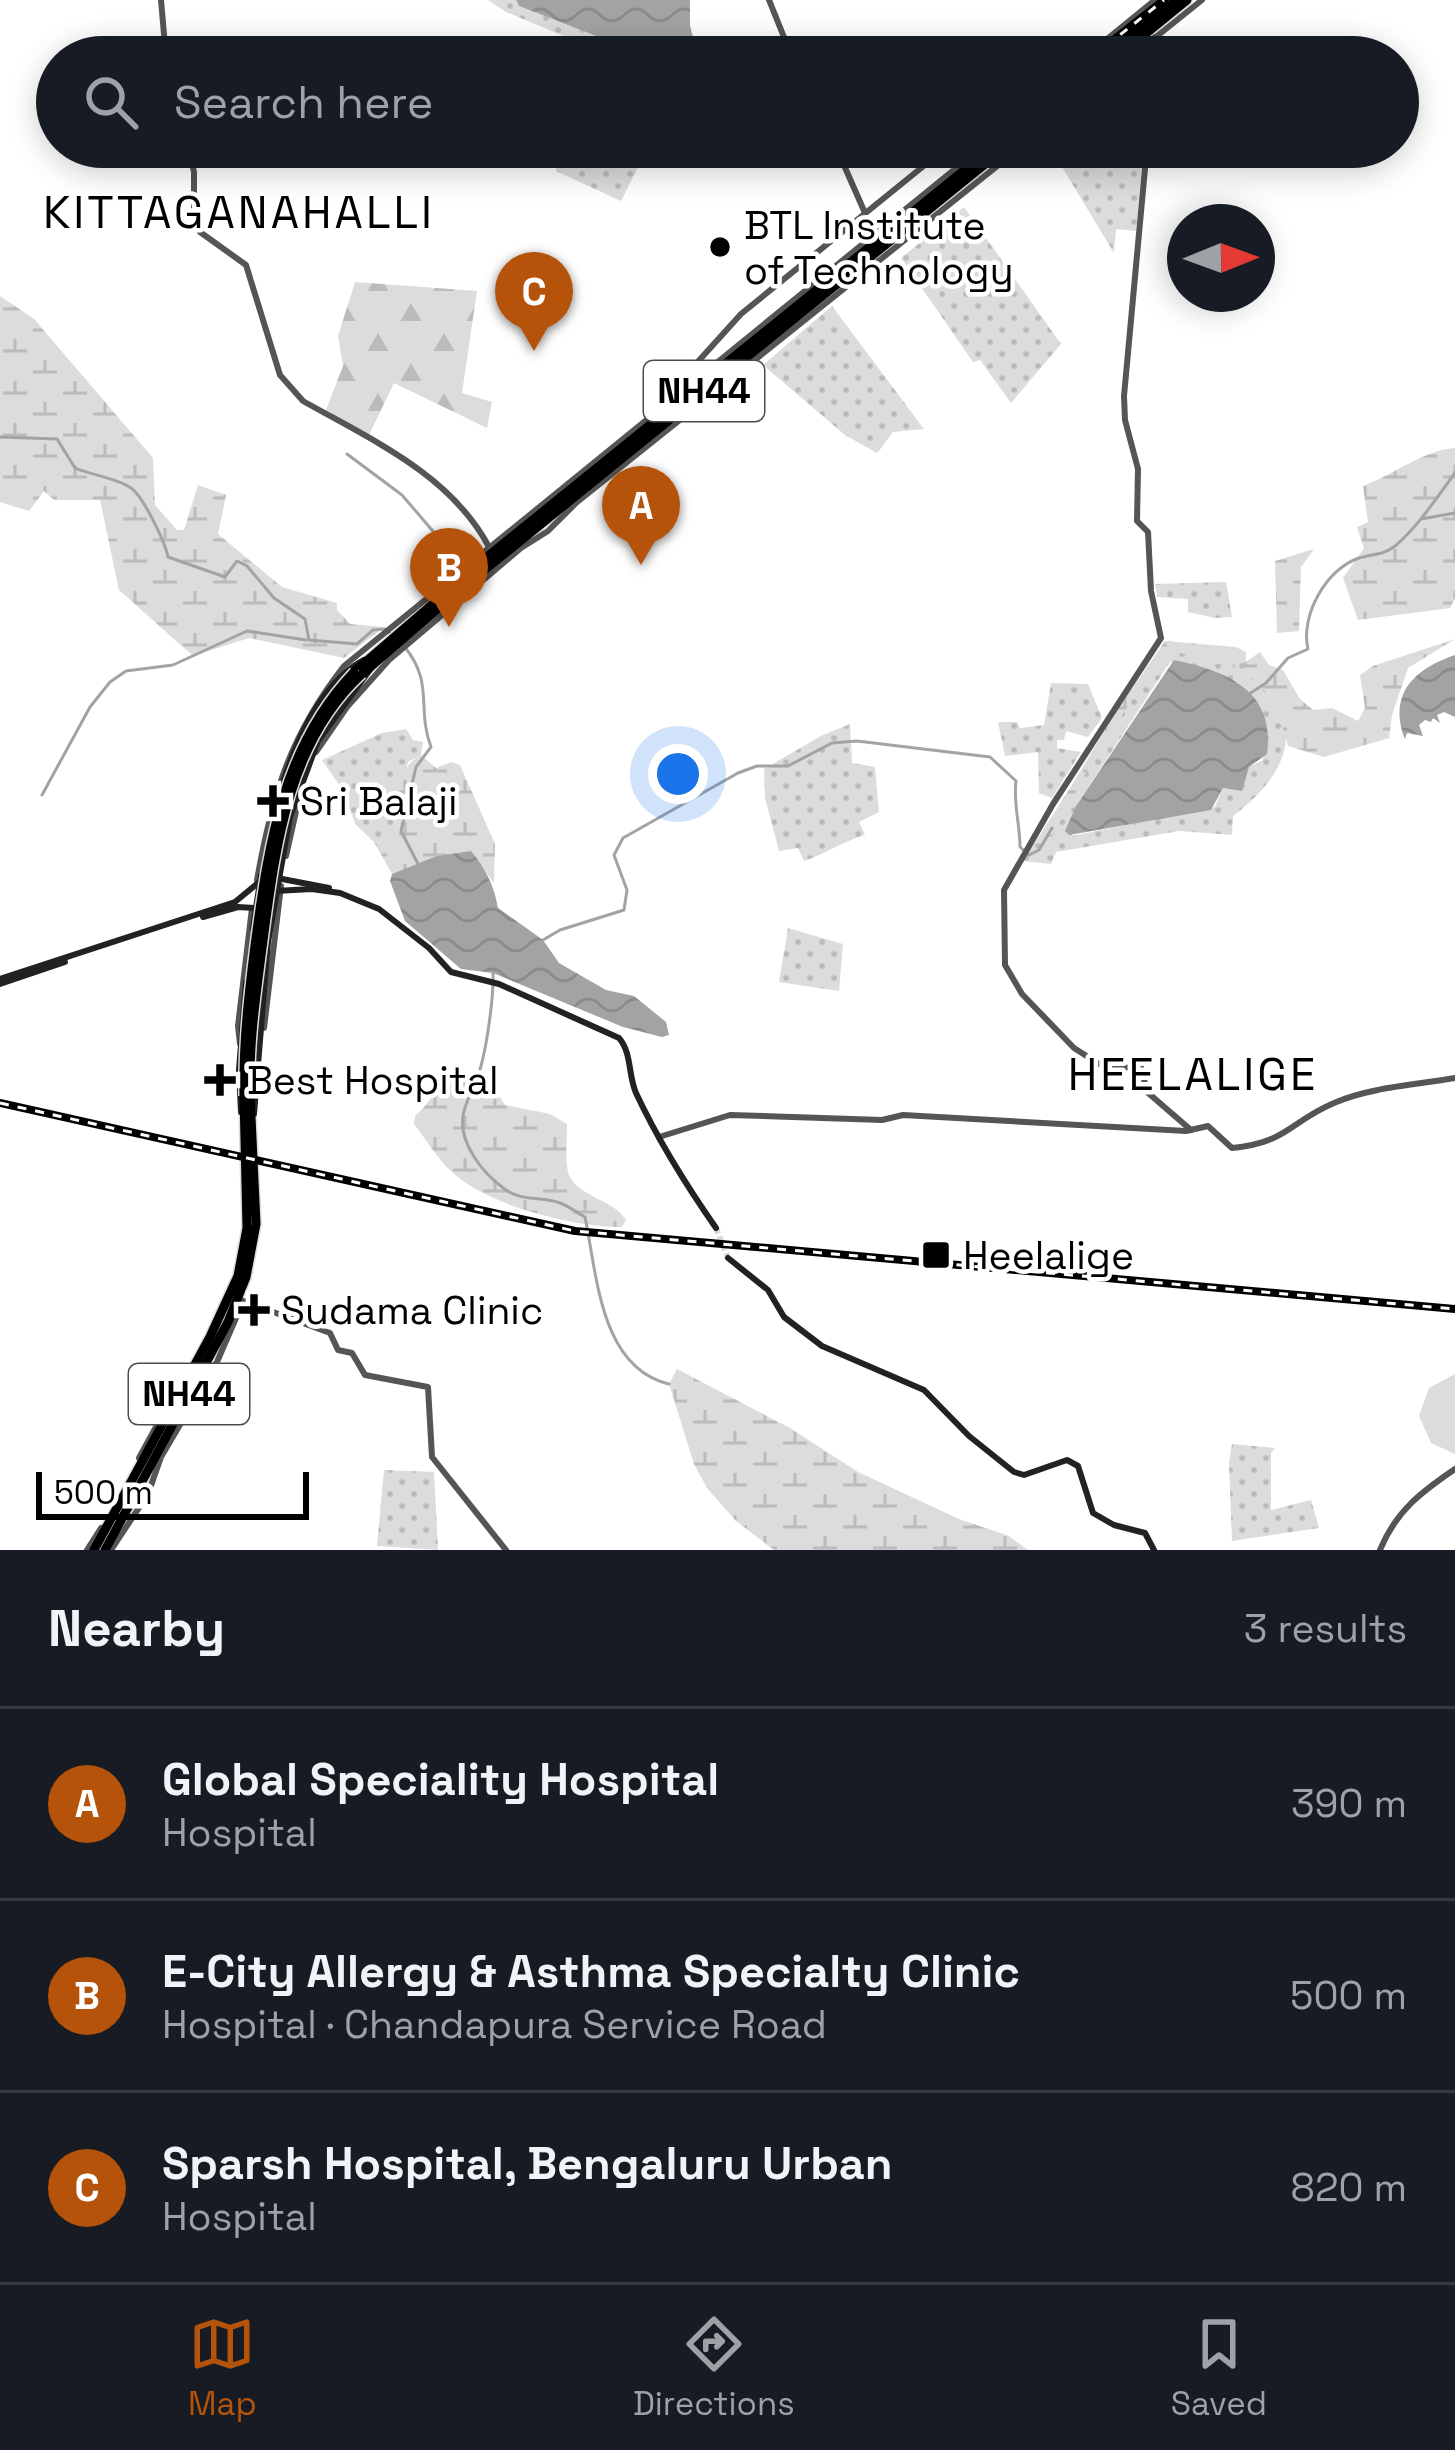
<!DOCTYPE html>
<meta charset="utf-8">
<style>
:root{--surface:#171b24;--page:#242831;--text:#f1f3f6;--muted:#9ea1a6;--line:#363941;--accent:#b45309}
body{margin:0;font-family:"Space Grotesk",sans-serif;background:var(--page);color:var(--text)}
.compass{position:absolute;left:1167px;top:204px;width:108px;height:108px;border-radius:50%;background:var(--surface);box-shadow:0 6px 30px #0003;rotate:89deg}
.scale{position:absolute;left:36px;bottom:30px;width:273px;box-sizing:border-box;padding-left:12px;border:6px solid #000;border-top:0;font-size:33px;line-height:42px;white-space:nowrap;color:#000;-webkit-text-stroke:9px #fff;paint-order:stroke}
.you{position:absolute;left:678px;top:774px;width:42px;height:42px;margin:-30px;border:9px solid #fff;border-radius:50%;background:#1a73e8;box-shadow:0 0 0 18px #1a73e833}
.badge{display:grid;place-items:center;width:78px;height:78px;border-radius:50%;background:var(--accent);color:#fff;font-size:39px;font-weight:700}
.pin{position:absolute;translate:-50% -99px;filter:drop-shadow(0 3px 6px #0008)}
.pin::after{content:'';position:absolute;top:63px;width:42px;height:36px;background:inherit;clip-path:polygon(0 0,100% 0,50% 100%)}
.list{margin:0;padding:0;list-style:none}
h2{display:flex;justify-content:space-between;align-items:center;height:156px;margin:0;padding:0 48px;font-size:51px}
h2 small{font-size:39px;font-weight:400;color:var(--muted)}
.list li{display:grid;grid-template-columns:78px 1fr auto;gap:36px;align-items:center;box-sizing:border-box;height:192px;padding:0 48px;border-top:3px solid var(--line)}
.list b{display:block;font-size:45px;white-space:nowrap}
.list p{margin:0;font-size:39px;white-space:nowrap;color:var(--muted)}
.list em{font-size:39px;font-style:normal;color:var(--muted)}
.icon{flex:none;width:66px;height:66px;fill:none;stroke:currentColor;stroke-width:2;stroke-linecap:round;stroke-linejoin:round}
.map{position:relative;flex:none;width:1455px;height:1550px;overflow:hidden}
.search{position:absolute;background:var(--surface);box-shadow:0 6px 30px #0003;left:36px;right:36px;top:36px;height:132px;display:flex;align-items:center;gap:30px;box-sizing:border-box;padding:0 42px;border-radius:66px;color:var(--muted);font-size:45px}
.sheet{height:732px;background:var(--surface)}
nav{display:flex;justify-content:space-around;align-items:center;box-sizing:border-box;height:168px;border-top:3px solid var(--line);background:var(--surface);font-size:33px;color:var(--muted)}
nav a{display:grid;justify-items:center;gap:6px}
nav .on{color:var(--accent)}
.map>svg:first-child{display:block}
</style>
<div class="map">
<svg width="1455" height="1550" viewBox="0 0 1455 1550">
<defs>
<pattern id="grass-dots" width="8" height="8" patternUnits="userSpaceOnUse" patternTransform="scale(3)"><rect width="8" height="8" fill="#dcdcdc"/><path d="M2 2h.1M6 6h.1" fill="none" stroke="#bbb" stroke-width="1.8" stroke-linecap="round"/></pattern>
<pattern id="forest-firs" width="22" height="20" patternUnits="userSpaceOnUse" patternTransform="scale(3)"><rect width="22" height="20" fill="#dcdcdc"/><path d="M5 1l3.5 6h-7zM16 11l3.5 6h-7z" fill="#bbb"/></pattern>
<pattern id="wetland-marsh" width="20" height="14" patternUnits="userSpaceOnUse" patternTransform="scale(3)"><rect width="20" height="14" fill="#dcdcdc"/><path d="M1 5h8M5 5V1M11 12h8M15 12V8" fill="none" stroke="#bbb"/></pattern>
<pattern id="water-waves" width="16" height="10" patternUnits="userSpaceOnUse" patternTransform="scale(3)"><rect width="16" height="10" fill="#a3a3a3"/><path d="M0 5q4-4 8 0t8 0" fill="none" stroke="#8b8b8b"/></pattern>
</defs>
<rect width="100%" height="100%" fill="#fff"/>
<g fill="url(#grass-dots)" fill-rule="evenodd">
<path d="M488,0H516L519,6L627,48L639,57H579L578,42L506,12Z"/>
<path d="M570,147H648L621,201L556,171L559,151H570Z"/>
<path d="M1050,147H1104L1118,164L1121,147H1144L1136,231L1116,229L1114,253Z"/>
<path d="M964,207L1061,344L1011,403L980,360L973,362L901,258Z"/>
<path d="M832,306L924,429L893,432L877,453L845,435L763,365Z"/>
<path d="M1226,582L1232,617L1215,618L1188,612V599L1157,597L1155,584Z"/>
<path d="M1165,641L1236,647L1246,652L1245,673C1312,721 1289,773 1233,816L1232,835L1179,831L1056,852L1051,864L1023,861ZM1170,662C1244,684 1260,676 1263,760L1249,767L1230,789L1223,788L1215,807L1072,836L1076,806Z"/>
<path d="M1051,683L1088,684L1102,718L1088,737L1066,731L1064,740H1057V748L1081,752L1052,798L1039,793L1038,752L1005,756L998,722H1017L1020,728L1044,725Z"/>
<path d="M850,724L852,763L875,767L879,812L859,822L865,835C842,842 825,854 804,861L798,848L779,851L765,798L764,769L821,736Z"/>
<path d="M406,729L413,740L423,742L421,755L408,762L398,802L399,840L374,842L356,825L340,786L322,760L382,733Z"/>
<path d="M788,928L843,944L839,991L779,982Z"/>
<path d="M1232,1444L1275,1448L1271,1453V1510L1311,1500L1319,1528L1232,1541L1229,1463Z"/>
<path d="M384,1470L434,1472L438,1550L377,1546Z"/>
</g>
<path fill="url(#forest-firs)" d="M355,282L477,291L462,393L492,402L487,428L394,383L369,435L326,410L343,366L338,336Z"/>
<g fill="url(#wetland-marsh)">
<path d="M0,296L34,319L153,458L155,505L177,530H184L198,485L226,495L218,534L282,587L337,603V610L350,624L384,627L344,658L249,638L193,656L119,590L100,500H54L44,491L29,511L0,502Z"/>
<path d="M1455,448V598L1450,608L1358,620L1343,578L1364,548L1357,527L1368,522L1363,486C1393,475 1424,450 1455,448Z"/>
<path d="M1314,549L1301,567L1299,631L1277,633L1275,561Z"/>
<path d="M1455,639L1408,668L1392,715L1389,738L1324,757L1288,746C1280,714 1272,692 1245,673L1244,663L1260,652L1269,665L1283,670L1300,699L1313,710L1332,708L1358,721L1365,708L1360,675L1373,666Z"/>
<path d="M1165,641L1241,651L1234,668L1169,650L1162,653L1090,765L1053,835L1043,833L1114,715Z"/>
<path d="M421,755L436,768L451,762L460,765L495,844L494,883L471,853L437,856L407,873L392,874L374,842L399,839C398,807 390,773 421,755Z"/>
<path d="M463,1070L495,1090L505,1105L550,1114L567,1124C567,1139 565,1158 568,1172C575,1197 613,1198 626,1220L622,1227C574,1227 484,1205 450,1170C436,1157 426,1139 414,1124L415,1116C433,1101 441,1077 463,1070Z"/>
<path d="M677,1369L790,1428L858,1472L959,1519L1009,1536L1028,1550H774L736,1521L707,1488L694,1464L669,1384Z"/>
</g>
<path fill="#dcdcdc" d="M1455,1374V1454L1431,1443L1419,1416L1429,1388Z"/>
<g fill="url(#water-waves)">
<path d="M516,0H690V25L698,57H639L627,48L519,6Z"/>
<path d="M1455,655V717L1444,712L1437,715L1440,723L1433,718L1431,722L1425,720L1419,725L1423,736L1407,733L1405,739C1387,692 1417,668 1455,655Z"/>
<path d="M1174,660C1226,671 1276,690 1267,754L1249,767L1242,791L1223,788L1211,810L1069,835L1065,831L1076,806Z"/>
<path d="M471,851C485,868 494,885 498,908L543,940L559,963L606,990L634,996L666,1022L669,1035L662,1037L623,1027L493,973L461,969L405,921L390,881L392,874L437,856Z"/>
</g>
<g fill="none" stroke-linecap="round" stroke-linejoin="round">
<g stroke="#a3a3a3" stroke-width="3">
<path d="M0,437L57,439L75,468C91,475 117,478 131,488C143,496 165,542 168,557L225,577L237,561L247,566L274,598L305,619L309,640L357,644L373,630L385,629L393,636"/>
<path d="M347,454L402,495L461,564"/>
<path d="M1421,519L1455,513"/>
<path d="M404,646C435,684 416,707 431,747L416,767L401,831L418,864"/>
<path d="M1249,694L1266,683L1288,658L1308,649C1300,616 1326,569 1359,558C1372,554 1384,555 1395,546C1418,527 1437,497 1455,473"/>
<path d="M42,795L90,707L110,682L126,671L173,665L247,631L306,640"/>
<path d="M543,940L560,930L624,910L627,890L614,855L623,838L738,773L757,766H788L832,743L857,741L990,757L1016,781C1013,803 1020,824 1020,847L1029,855L1039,850L1052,828"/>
<path d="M493,973C494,996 487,1044 481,1066C477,1082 468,1096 464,1111C456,1141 483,1174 506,1190C523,1202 543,1196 560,1203C569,1206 577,1213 585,1217C597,1274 600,1368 669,1384"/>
</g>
<path stroke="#d9d9d9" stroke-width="6" stroke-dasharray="6 3" stroke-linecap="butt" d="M716,1228L728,1258"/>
<g stroke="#dbdbdb" stroke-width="12">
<g id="trunk">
<path d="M1105,57L1176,0"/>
<path d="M1117,57L1187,0"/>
<path d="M354,672L492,553L993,147"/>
<path d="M362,674L456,593L1006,147"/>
<path d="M94,1550L210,1337L238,1276L247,1228L244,1096"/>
<path d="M105,1550L228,1322L246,1277L256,1224L250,1096"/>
</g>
</g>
<g stroke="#555" stroke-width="6">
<path d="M161,0L166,57"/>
<path d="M769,0L792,57"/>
<path d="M1085,57L1155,0"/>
<path d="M1131,57L1202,0"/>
<path d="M1153,57L1155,37"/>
<path d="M188,147L194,172V222L200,232L246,265L280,375L303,401C372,440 451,475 489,547"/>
<path d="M836,147L865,213"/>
<path d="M1147,147L1124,396L1125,420L1138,469L1137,521L1148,532L1151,591L1161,638L1053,804L1004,890L1005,965L1022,994L1074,1048L1099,1064L1114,1068L1141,1067L1147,1092L1191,1130"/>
<path d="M656,408L741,314L947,147"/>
<path d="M316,752L347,707L389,660L521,548L548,531L576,503L1021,147"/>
<path d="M286,856L299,798"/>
<path d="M257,880C272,795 290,735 344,666L982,147"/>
<path d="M264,1028L281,886"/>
<path d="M240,1044L238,1026L252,908"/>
<path d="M659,1137L730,1115L882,1120L903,1115L1186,1131L1208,1126L1232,1148C1289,1142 1289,1122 1334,1103C1371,1087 1416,1085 1455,1078"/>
<path d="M139,1458L187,1370"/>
<path d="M87,1550L101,1528"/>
<path d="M111,1550L148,1494L161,1457L217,1362L239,1311L238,1299L330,1333L338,1350L352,1353L365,1375L428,1387L432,1457L506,1550"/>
<path d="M1380,1550C1396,1511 1421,1492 1455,1469"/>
</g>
<g stroke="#222" stroke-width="6">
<path d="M278,798C292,751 318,684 364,660"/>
<path d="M277,878L329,888"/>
<path d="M275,891L312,889L340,893L379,909L429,948L451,972L499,984L619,1038C632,1053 628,1075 636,1093C658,1140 686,1185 716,1228"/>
<path d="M203,917L238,907L254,908"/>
<path d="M253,928L261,875"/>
<path d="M0,979L235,902L258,883"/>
<path d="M0,984L65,962"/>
<path d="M241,1112L239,1070L246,982"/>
<path d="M254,1114L268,942L290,817L318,741L372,667"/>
<path d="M728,1258L768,1290L784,1317L822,1346L924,1390L969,1436L1014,1472L1024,1475L1067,1460L1078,1466L1093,1513L1114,1525L1145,1533L1154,1550"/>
</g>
<use href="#trunk" stroke="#000" stroke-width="9"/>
<g stroke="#000" stroke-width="8">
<g id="rail">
<path d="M1092,57L1164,0"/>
<path d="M0,1103L575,1231L1455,1309"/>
</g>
</g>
<use href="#rail" stroke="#fff" stroke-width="3" stroke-dasharray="9" stroke-linecap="butt"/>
<g stroke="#dbdbdb" stroke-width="12" stroke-linecap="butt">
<g id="trunk-bridge">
<path d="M250,1088C249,1041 256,995 262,948C275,852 286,744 362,674"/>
<path d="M244,1096C243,1043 249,991 256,938C269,841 284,745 354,672"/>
</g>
</g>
<use href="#trunk-bridge" stroke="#000" stroke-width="9"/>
</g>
<g fill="#000" stroke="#fff" stroke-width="4.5">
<circle cx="720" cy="247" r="12"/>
<path d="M267 783h12v12h12v12h-12v12h-12v-12h-12v-12h12z"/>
<path d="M214 1062h12v12h12v12h-12v12h-12v-12h-12v-12h12z"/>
<rect x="921" y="1240" width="30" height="30" rx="6"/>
<path d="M248 1292h12v12h12v12h-12v12h-12v-12h-12v-12h12z"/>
</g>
<g text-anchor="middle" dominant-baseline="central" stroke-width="9" stroke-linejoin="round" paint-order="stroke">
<g fill="#fff" stroke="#4c4c4c" stroke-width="3">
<rect x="644" y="361" width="120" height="60" rx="9"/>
<rect x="129" y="1364" width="120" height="60" rx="9"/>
</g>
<g font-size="36" font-weight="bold" fill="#000">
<text x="704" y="391">NH44</text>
<text x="189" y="1394">NH44</text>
</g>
<g font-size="39" fill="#000" stroke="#fff" text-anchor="start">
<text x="744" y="225">BTL Institute<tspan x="744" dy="45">of Technology</tspan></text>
<text x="300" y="801">Sri Balaji</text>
<text x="247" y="1080">Best Hospital</text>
<text x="963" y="1255">Heelalige</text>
<text x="281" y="1310">Sudama Clinic</text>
</g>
<g font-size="45" letter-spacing="3" fill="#000" stroke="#fff">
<text x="239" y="212">KITTAGANAHALLI</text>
<text x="1193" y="1074">HEELALIGE</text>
</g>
</g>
</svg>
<svg class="compass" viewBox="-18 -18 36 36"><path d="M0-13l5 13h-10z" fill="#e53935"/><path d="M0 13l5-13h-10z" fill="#9ea1a6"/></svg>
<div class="scale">500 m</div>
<div class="you"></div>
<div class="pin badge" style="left:641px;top:565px">A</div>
<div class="pin badge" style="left:449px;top:627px">B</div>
<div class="pin badge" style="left:534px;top:351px">C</div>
<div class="search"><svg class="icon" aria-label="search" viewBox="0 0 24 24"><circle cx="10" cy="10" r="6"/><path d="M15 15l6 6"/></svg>Search here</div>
</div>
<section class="sheet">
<h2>Nearby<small>3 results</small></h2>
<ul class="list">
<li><span class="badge">A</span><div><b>Global Speciality Hospital</b><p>Hospital</p></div><em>390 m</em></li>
<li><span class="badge">B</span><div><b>E-City Allergy &amp; Asthma Specialty Clinic</b><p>Hospital · Chandapura Service Road</p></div><em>500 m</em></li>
<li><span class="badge">C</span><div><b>Sparsh Hospital, Bengaluru Urban</b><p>Hospital</p></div><em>820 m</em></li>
</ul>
</section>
<nav>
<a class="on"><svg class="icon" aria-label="map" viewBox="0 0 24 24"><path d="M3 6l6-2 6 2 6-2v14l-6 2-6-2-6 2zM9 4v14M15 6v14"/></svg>Map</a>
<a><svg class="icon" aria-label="directions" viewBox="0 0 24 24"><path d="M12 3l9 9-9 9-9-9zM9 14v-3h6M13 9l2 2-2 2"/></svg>Directions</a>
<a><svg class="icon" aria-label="saved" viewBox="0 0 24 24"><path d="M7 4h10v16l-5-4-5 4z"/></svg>Saved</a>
</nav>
